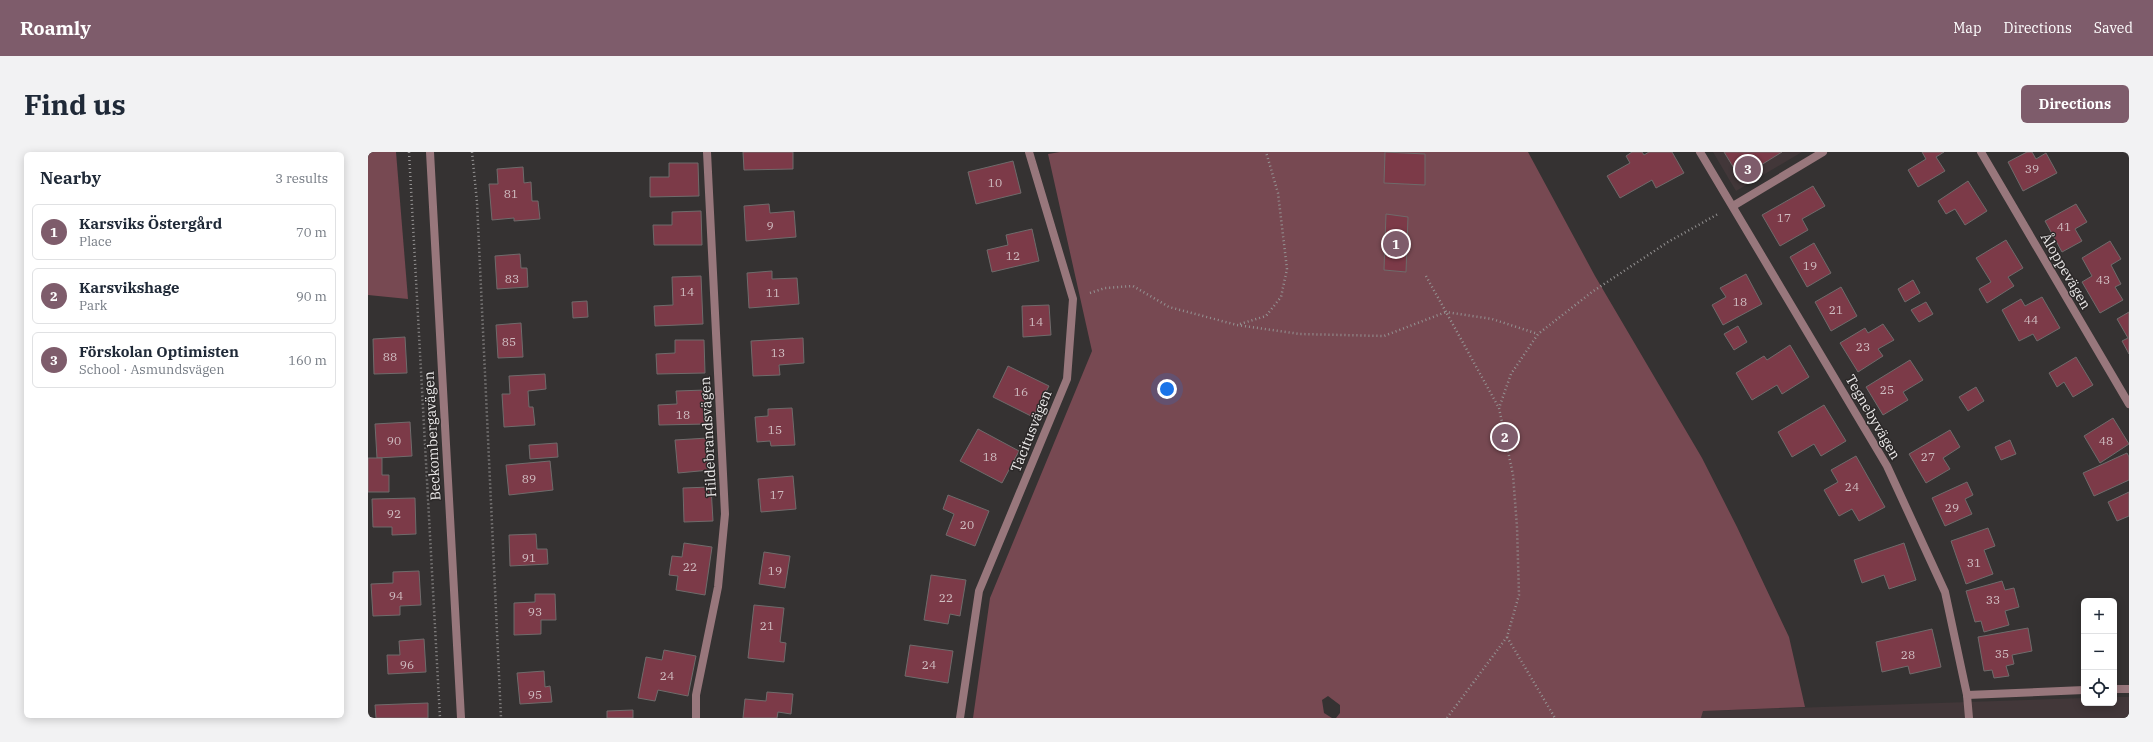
<!DOCTYPE html>
<meta charset="utf-8">
<style>
:root{--surface:#fff;--page:#f2f2f3;--text:#1f2937;--muted:#747a83;--line:#e0e1e3;--accent:#7e5c6b}
body{margin:0;font-family:"IBM Plex Serif",serif;background:var(--page);color:var(--text)}
.controls{position:absolute;right:12px;bottom:12px;display:grid;overflow:hidden;border-radius:6px;box-shadow:0 2px 10px #0003}
.controls button{width:36px;height:36px;display:grid;place-items:center;padding:0;border:0;border-bottom:1px solid var(--line);background:var(--surface);color:var(--text);font:20px sans-serif}
.you{position:absolute;left:799px;top:237px;width:14px;height:14px;margin:-10px;border:3px solid #fff;border-radius:50%;background:#1a73e8;box-shadow:0 0 0 6px #1a73e833}
.badge{display:grid;place-items:center;width:26px;height:26px;border-radius:50%;background:var(--accent);color:#fff;font-size:13px;font-weight:700}
.pin{position:absolute;translate:-50% -50%;border:2px solid #fff;box-shadow:0 1px 4px #0006}
.list{margin:0;padding:0;list-style:none}
h2{display:flex;justify-content:space-between;align-items:center;height:52px;margin:0;padding:0 16px;font-size:17px}
h2 small{font-size:13px;font-weight:400;color:var(--muted)}
.list li{display:grid;grid-template-columns:26px 1fr auto;gap:12px;align-items:center;box-sizing:border-box;height:56px;margin:0 8px 8px;padding:0 8px;border:1px solid var(--line);border-radius:6px}
.list b{display:block;font-size:15px;white-space:nowrap}
.list p{margin:0;font-size:13px;white-space:nowrap;color:var(--muted)}
.list em{font-size:13px;font-style:normal;color:var(--muted)}
.icon{flex:none;width:22px;height:22px;fill:none;stroke:currentColor;stroke-width:2;stroke-linecap:round;stroke-linejoin:round}
.map{position:relative;flex:none;width:1761px;height:566px;overflow:hidden;border-radius:6px}
header{display:flex;align-items:center;gap:24px;box-sizing:border-box;height:56px;padding:0 20px;background:var(--accent);color:#fff}
header strong{font-size:19px}
nav{display:flex;gap:22px;margin-inline-start:auto;font-size:14px}
.intro{display:flex;align-items:center;justify-content:space-between;box-sizing:border-box;height:96px;padding:0 24px}
h1{margin:0;font-size:28px}
.button{padding:10px 18px;border-radius:6px;background:var(--accent);color:#fff;font-size:14px;font-weight:700}
main{display:flex;gap:24px;padding:0 24px}
aside{flex:1;background:var(--surface);border-radius:6px;box-shadow:0 2px 10px #0003}
.map>svg:first-child{display:block}
</style>
<header>
<strong>Roamly</strong>
<nav><a>Map</a><a>Directions</a><a>Saved</a></nav>
</header>
<div class="intro"><h1>Find us</h1><a class="button">Directions</a></div>
<main>
<aside>
<h2>Nearby<small>3 results</small></h2>
<ul class="list">
<li><span class="badge">1</span><div><b>Karsviks Östergård</b><p>Place</p></div><em>70 m</em></li>
<li><span class="badge">2</span><div><b>Karsvikshage</b><p>Park</p></div><em>90 m</em></li>
<li><span class="badge">3</span><div><b>Förskolan Optimisten</b><p>School · Asmundsvägen</p></div><em>160 m</em></li>
</ul>
</aside>
<div class="map">
<svg width="1761" height="566" viewBox="0 0 1761 566">
<rect width="100%" height="100%" fill="#353232"/>
<g fill="#423739">
<path d="M1345,0H1434L1368,39Z"/>
<path d="M1746,545H1761V566H1333L1335,559L1716,546V551H1746Z"/>
</g>
<g fill="#774952">
<path d="M0,0H28L40,147L0,143Z"/>
<path d="M692,0H1160L1227,124L1334,306L1369,375L1421,485L1437,555L1335,559L1333,566H968L972,561V553L960,544L954,548L956,561L964,566H605L622,446L724,199L680,2Z"/>
</g>
<g fill="#7c3a48" stroke="#6f6b6b">
<path d="M375,0H425V17L376,18Z"/>
<path d="M1017,0L1057,2V33L1016,31Z"/>
<path d="M1264,0H1274L1276,3L1281,0H1304L1316,21L1288,36L1284,28L1252,46L1239,24L1262,11L1258,4Z"/>
<path d="M1356,0H1414L1372,26Z"/>
<path d="M1554,0H1576L1568,5L1577,19L1550,35L1540,18L1558,7Z"/>
<path d="M1659,0H1664L1668,7L1678,1L1689,21L1655,39L1640,10Z"/>
<path d="M645,9L653,41L608,52L600,20Z"/>
<path d="M301,11H330L331,44L282,45V25H301Z"/>
<path d="M155,15L156,31L163,30L164,49H170L172,67L146,69V66L124,68L121,32H130L129,17Z"/>
<path d="M1600,29L1619,59L1597,73L1587,57L1578,62L1570,49Z"/>
<path d="M1445,34L1457,54L1434,67L1440,78L1412,94L1394,63Z"/>
<path d="M401,52L402,61L426,59L428,85L378,89L376,54Z"/>
<path d="M1708,52L1719,70L1707,77L1714,89L1694,100L1677,69Z"/>
<path d="M333,59L334,93H286L285,73H304V60Z"/>
<path d="M1018,62L1040,65L1038,120L1016,118Z"/>
<path d="M664,77L671,109L624,120L619,98L640,93L638,83Z"/>
<path d="M1638,88L1655,116L1640,125L1646,134L1619,151L1611,137L1623,130L1608,106Z"/>
<path d="M1742,89L1753,107L1743,113L1753,132L1747,135L1755,148L1732,161L1714,130L1724,124L1714,106Z"/>
<path d="M1446,91L1463,121L1439,135L1422,105Z"/>
<path d="M152,102L153,116H159L160,135L129,137L127,104Z"/>
<path d="M404,119V127L429,126L431,152L381,156L379,121Z"/>
<path d="M1378,122L1394,152L1355,173L1344,153L1358,145L1352,136Z"/>
<path d="M333,124L335,172L287,174L286,154L305,153L304,125Z"/>
<path d="M1545,128L1552,141L1537,150L1530,137Z"/>
<path d="M1473,135L1489,164L1463,179L1447,150Z"/>
<path d="M1674,145L1692,176L1669,189L1665,182L1651,189L1634,158L1653,147L1657,154Z"/>
<path d="M219,149L220,165L205,166L204,150Z"/>
<path d="M1558,150L1565,162L1551,170L1543,158Z"/>
<path d="M681,153L683,183L655,185L654,154Z"/>
<path d="M1761,160V202L1754,189L1760,186L1749,167Z"/>
<path d="M153,171L155,205L130,206L128,173Z"/>
<path d="M1515,172L1526,188L1510,197L1515,204L1490,220L1472,191L1497,176L1500,181Z"/>
<path d="M1370,174L1379,190L1366,198L1356,182Z"/>
<path d="M37,185L39,221L6,222L5,187Z"/>
<path d="M435,186L436,211L411,213L412,223L385,224L383,189Z"/>
<path d="M307,188H336L337,221L289,222L288,202L307,201Z"/>
<path d="M1422,193L1441,225L1414,242L1409,233L1384,248L1368,221L1396,204L1399,208Z"/>
<path d="M1708,205L1725,233L1705,245L1696,230L1689,235L1681,221Z"/>
<path d="M1542,208L1555,228L1535,240L1540,248L1515,263L1498,235Z"/>
<path d="M640,214L681,234L665,265L625,245Z"/>
<path d="M177,222L178,237L160,239L161,255H165L167,273L136,275L134,242H142L141,224Z"/>
<path d="M1608,235L1616,249L1600,259L1591,245Z"/>
<path d="M338,238L339,272L291,273L290,253L309,252L308,239Z"/>
<path d="M1456,253L1478,289L1453,304L1446,292L1424,305L1410,280Z"/>
<path d="M424,256L427,293L403,294L402,289L389,290L387,265L400,264V257Z"/>
<path d="M1745,266L1761,292L1732,311L1716,284Z"/>
<path d="M42,270L44,304L9,306L7,272Z"/>
<path d="M610,277L651,299L634,331L592,309Z"/>
<path d="M1582,278L1592,295L1575,306L1582,317L1558,331L1541,302Z"/>
<path d="M340,286L342,318L310,321L307,288Z"/>
<path d="M1642,288L1648,302L1633,308L1627,295Z"/>
<path d="M189,291L190,305L162,307L161,293Z"/>
<path d="M1759,301L1761,305V328L1726,344L1715,321Z"/>
<path d="M1488,304L1517,355L1491,369L1484,357L1471,364L1456,338L1470,330L1463,318Z"/>
<path d="M0,306H14V323H21V340H0Z"/>
<path d="M182,309L185,338L141,343L138,313Z"/>
<path d="M425,324L428,357L393,360L390,327Z"/>
<path d="M1599,330L1605,343L1597,347L1604,362L1577,374L1564,346Z"/>
<path d="M343,335L345,369L316,370L315,336Z"/>
<path d="M1761,340V364L1749,369L1740,350Z"/>
<path d="M580,343L621,359L607,394L578,383L586,362L575,357Z"/>
<path d="M47,346L48,382L24,383V375H5L4,347Z"/>
<path d="M1620,376L1627,394L1616,398L1625,422L1598,432L1583,389Z"/>
<path d="M168,382L169,397H179L180,412L142,414L141,383Z"/>
<path d="M316,391L344,395L337,443L308,438L310,424L301,423L304,404L314,405Z"/>
<path d="M1536,391L1548,428L1521,437L1516,423L1494,431L1486,408Z"/>
<path d="M396,400L422,404L417,436L391,432Z"/>
<path d="M51,419L53,453L32,454V463L5,464L3,432L25,431V420Z"/>
<path d="M563,423L598,428L592,464L582,462L580,472L556,468Z"/>
<path d="M1634,429L1637,438L1646,436L1651,455L1637,459L1641,473L1616,480L1613,469L1607,470L1598,439Z"/>
<path d="M167,442H187L188,468H173V482L146,483V451L167,450Z"/>
<path d="M386,453L416,456L412,490L418,491L416,510L380,506Z"/>
<path d="M1660,476L1664,499L1644,503L1646,512L1638,514L1641,524L1626,526L1624,518L1616,519L1610,485Z"/>
<path d="M1564,477L1573,515L1542,522L1540,514L1514,520L1508,490Z"/>
<path d="M56,487L58,520L20,522L19,503H32L31,489Z"/>
<path d="M542,493L585,499L580,531L537,524Z"/>
<path d="M296,498L328,504L320,544L290,538L287,549L270,546L278,505L294,508Z"/>
<path d="M176,519L177,535L182,534L184,550L152,552L149,521Z"/>
<path d="M399,540L425,542L423,562L410,560L409,566H375L377,547L398,549Z"/>
<path d="M60,551V566H8L7,553Z"/>
<path d="M265,558V566H239V559Z"/>
</g>
<g fill="none" stroke-linecap="round" stroke-linejoin="round">
<g stroke="#959393" stroke-width="2.5" stroke-dasharray="1 3" stroke-linecap="butt">
<path d="M41,0L72,566"/>
<path d="M104,0L109,50L133,566"/>
<path d="M1058,124L1078,160L1124,167L1170,182"/>
<path d="M722,141L737,136L765,134L801,155L869,173L932,182L1016,184L1078,160L1131,256"/>
<path d="M872,172L898,164L913,145L919,117L910,41L898,0"/>
<path d="M1139,485L1187,566"/>
<path d="M1079,566L1139,485L1151,443L1149,375L1145,323L1131,256L1143,222L1170,182L1224,140L1300,90L1350,62"/>
</g>
<g stroke="#98777c" stroke-width="8">
<path d="M62,0L93,566"/>
<path d="M1332,0L1519,314L1577,440L1599,543L1601,566"/>
<path d="M1613,0L1761,252"/>
<path d="M1365,54L1455,0"/>
<path d="M1746,537H1761"/>
<path d="M1599,543L1716,538"/>
<path d="M328,566V543L350,435L357,362L339,0"/>
<path d="M592,566L611,439L699,227L705,147L661,0"/>
</g>
</g>
<g text-anchor="middle" dominant-baseline="central" stroke-width="3" stroke-linejoin="round" paint-order="stroke">
<g font-size="12" fill="#d0bec2">
<text x="1664" y="16">39</text>
<text x="627" y="30">10</text>
<text x="143" y="41">81</text>
<text x="1416" y="65">17</text>
<text x="402" y="73">9</text>
<text x="1696" y="74">41</text>
<text x="645" y="103">12</text>
<text x="1442" y="113">19</text>
<text x="144" y="126">83</text>
<text x="1735" y="127">43</text>
<text x="319" y="139">14</text>
<text x="405" y="140">11</text>
<text x="1372" y="149">18</text>
<text x="1468" y="157">21</text>
<text x="1663" y="167">44</text>
<text x="668" y="169">14</text>
<text x="141" y="189">85</text>
<text x="1495" y="194">23</text>
<text x="410" y="200">13</text>
<text x="22" y="204">88</text>
<text x="1519" y="237">25</text>
<text x="653" y="239">16</text>
<text x="315" y="262">18</text>
<text x="407" y="277">15</text>
<text x="26" y="288">90</text>
<text x="1738" y="288">48</text>
<text x="622" y="304">18</text>
<text x="1560" y="304">27</text>
<text x="161" y="326">89</text>
<text x="1484" y="334">24</text>
<text x="409" y="342">17</text>
<text x="1584" y="355">29</text>
<text x="26" y="361">92</text>
<text x="599" y="372">20</text>
<text x="161" y="405">91</text>
<text x="1606" y="410">31</text>
<text x="322" y="414">22</text>
<text x="407" y="418">19</text>
<text x="28" y="443">94</text>
<text x="578" y="445">22</text>
<text x="1625" y="447">33</text>
<text x="167" y="459">93</text>
<text x="399" y="473">21</text>
<text x="1634" y="501">35</text>
<text x="1540" y="502">28</text>
<text x="39" y="512">96</text>
<text x="561" y="512">24</text>
<text x="299" y="523">24</text>
<text x="167" y="542">95</text>
</g>
<g font-size="14" fill="#eceaea" stroke="#2b2828">
<text transform="translate(1698 119) rotate(60)">Åloppevägen</text>
<text transform="translate(1505 265) rotate(60)">Tegnebyvägen</text>
<text transform="translate(663 279) rotate(-68)">Tacitusvägen</text>
<text transform="translate(64 284) rotate(-93)">Beckombergavägen</text>
<text transform="translate(340 285) rotate(-93)">Hildebrandsvägen</text>
</g>
</g>
</svg>
<div class="controls">
<button>+</button>
<button>−</button>
<button><svg class="icon" aria-label="locate" viewBox="0 0 24 24"><circle cx="12" cy="12" r="6"/><path d="M12 2v4M12 18v4M2 12h4M18 12h4"/></svg></button>
</div>
<div class="you"></div>
<div class="pin badge" style="left:1028px;top:92px">1</div>
<div class="pin badge" style="left:1137px;top:285px">2</div>
<div class="pin badge" style="left:1380px;top:17px">3</div>
</div>
</main>
